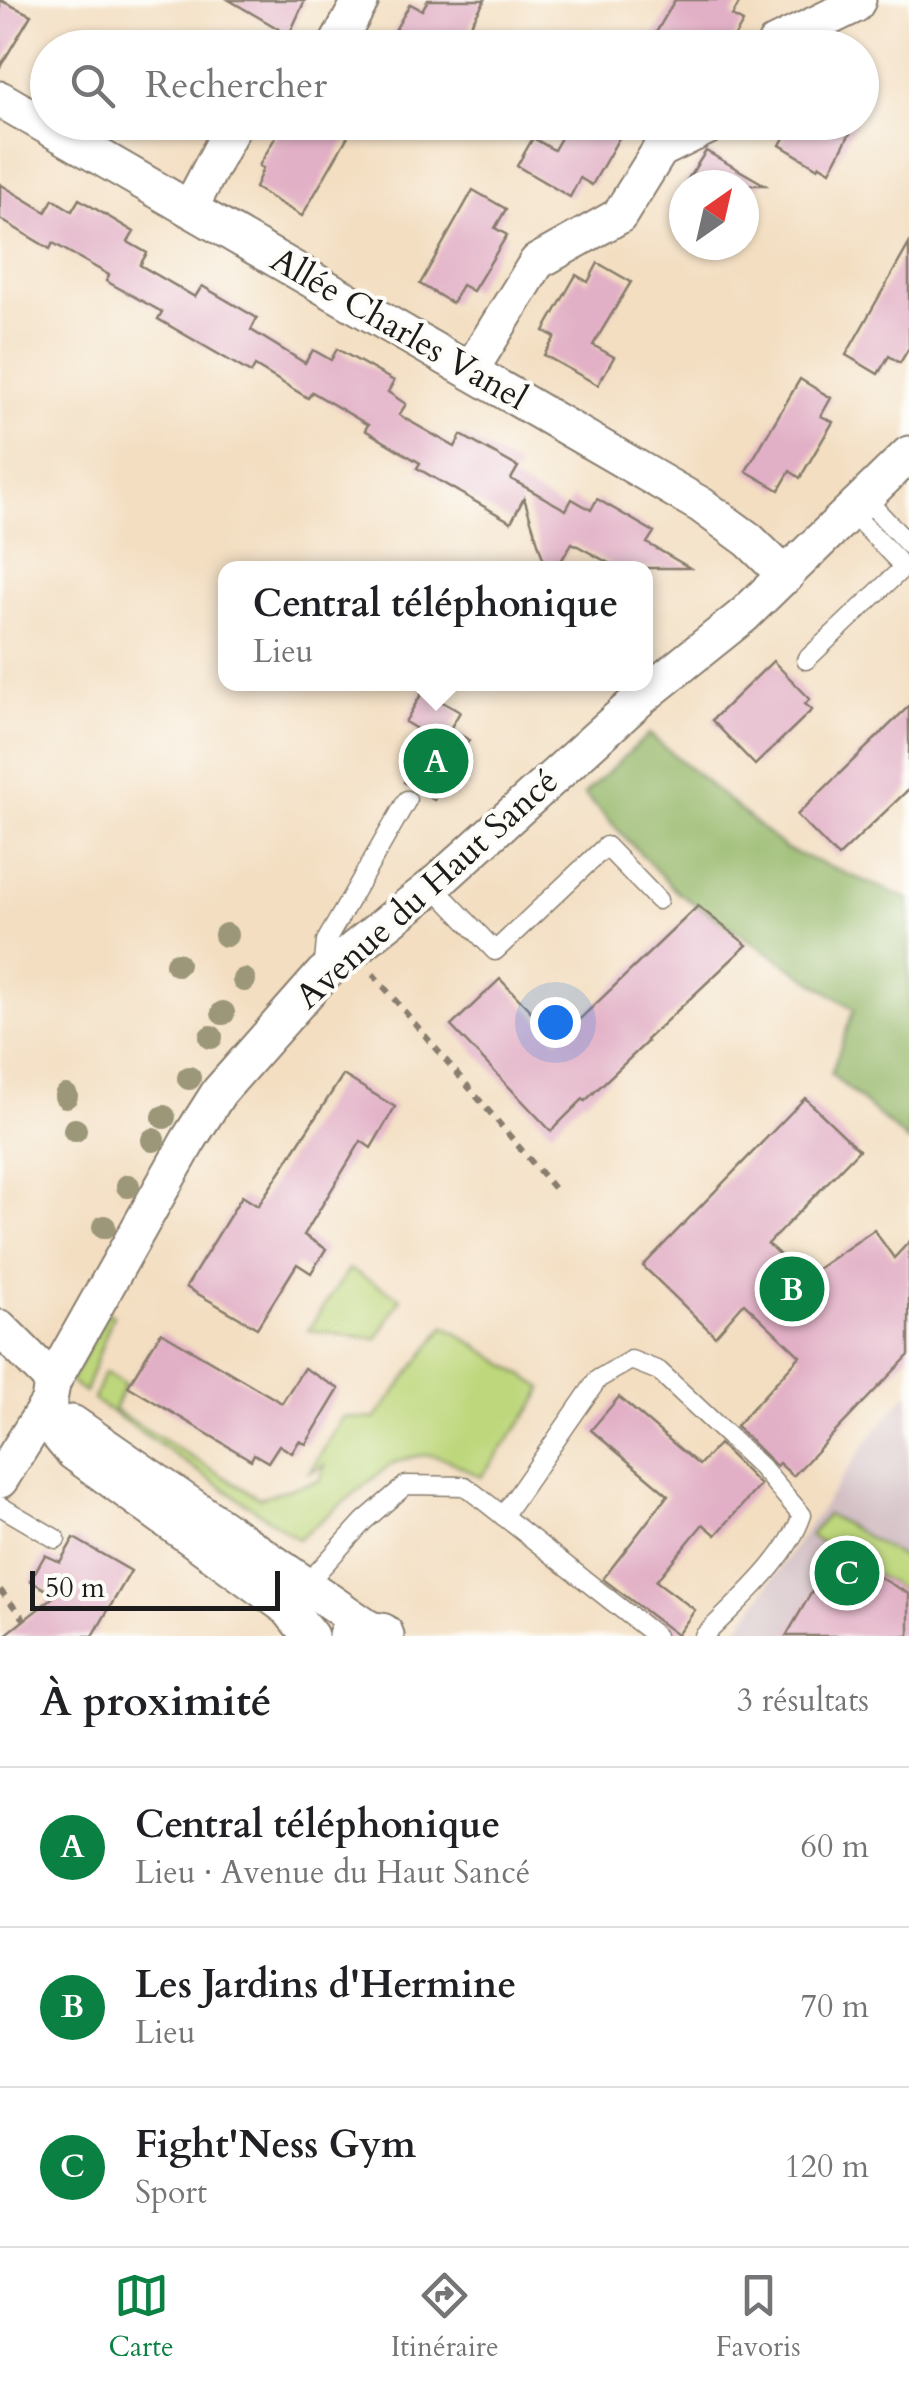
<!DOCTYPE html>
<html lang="fr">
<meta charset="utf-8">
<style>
:root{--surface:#fff;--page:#f6f6f6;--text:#202124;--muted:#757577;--line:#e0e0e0;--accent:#0b8043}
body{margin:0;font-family:Cardo,serif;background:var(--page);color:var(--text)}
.compass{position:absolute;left:669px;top:170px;width:90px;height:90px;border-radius:50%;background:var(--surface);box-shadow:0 2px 8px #0004;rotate:34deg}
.scale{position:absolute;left:30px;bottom:25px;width:250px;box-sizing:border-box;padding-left:10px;border:5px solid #1c1c1c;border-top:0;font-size:28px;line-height:35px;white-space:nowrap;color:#1c1c1c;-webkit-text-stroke:8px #fdfcf7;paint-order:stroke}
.you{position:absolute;left:555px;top:1022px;width:35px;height:35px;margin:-25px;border:8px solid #fff;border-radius:50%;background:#1a73e8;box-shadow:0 0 0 15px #1a73e833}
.badge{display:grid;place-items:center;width:65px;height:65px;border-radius:50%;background:var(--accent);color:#fff;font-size:32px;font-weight:700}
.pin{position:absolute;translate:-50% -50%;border:5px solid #fff;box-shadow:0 2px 10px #0006}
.popup{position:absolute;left:218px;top:561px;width:435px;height:130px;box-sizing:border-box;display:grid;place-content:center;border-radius:20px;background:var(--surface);filter:drop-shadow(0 2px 8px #0005);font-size:32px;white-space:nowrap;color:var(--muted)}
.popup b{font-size:38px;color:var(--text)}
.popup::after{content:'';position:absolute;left:50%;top:100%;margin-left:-20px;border:20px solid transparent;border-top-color:var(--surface)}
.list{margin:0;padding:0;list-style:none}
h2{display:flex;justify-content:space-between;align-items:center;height:130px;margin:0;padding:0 40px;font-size:42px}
h2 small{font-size:32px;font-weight:400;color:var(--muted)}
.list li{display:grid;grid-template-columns:65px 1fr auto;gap:30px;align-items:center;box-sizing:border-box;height:160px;padding:0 40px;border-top:2px solid var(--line)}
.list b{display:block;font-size:38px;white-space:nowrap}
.list p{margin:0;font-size:32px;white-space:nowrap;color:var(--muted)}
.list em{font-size:32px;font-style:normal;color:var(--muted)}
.icon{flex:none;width:55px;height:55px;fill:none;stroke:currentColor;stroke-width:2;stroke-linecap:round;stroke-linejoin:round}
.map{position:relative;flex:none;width:909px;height:1636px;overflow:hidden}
.search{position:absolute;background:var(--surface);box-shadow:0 2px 8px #0004;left:30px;right:30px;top:30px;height:110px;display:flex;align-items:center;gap:25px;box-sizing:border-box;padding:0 35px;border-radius:55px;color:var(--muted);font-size:38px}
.sheet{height:610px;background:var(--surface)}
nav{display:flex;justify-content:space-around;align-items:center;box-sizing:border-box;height:140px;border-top:2px solid var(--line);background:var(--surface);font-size:28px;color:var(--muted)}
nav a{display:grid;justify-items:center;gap:5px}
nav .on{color:var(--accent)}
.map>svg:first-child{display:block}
</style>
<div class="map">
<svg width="909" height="1636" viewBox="0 0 909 1636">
<rect width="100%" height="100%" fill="#fdfcf7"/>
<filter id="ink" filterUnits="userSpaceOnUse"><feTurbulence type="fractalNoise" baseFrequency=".01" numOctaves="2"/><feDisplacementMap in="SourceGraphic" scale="20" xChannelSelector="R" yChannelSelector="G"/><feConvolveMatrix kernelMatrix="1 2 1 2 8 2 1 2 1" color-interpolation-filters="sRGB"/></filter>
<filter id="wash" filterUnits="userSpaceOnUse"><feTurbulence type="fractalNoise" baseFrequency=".0048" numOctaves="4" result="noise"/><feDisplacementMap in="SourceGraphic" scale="40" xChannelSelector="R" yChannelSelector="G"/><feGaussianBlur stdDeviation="2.25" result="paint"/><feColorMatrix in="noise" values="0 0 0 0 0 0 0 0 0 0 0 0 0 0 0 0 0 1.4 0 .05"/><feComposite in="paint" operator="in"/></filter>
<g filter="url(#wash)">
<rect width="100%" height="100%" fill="#f3dec1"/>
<path fill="#d2bec3" d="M909,1392V1636H733L871,1436Z"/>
<g fill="#bed77b" stroke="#6d7a4c" stroke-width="2.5">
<path d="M349,1269L401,1298L377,1339L308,1330Z"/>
<path d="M108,1312L113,1315L85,1392L70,1381Z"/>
<path d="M445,1326L543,1388L535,1404L481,1477C443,1458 434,1446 391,1464L298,1539L94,1400L104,1372L125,1384L114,1410L259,1498L320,1480L325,1465L310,1472L343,1417L375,1419Z"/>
<path d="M827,1514L909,1561V1594L810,1536Z"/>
</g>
<path fill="#96b86b" stroke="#596a44" stroke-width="2.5" d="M649,734L786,849L909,899V1142L831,1074L854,1009L677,892L584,794Z"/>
<g id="blocks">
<g fill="#e2b0c6">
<path d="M0,0L31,15L0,67Z"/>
<path d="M229,0H305L289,35Z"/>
<path d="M428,0H485L457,48H385L410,4L422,10Z"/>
<path d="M675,0H741L732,16L743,22L728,48H647Z"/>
<path d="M284,122H356L302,216L255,188L263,168L259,166Z"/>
<path d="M570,122H628L592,185L580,178L570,197L517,166L533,138L554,150Z"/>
<path d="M793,122H856L830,171L820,165L818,168L780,145Z"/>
<path d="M706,151L765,185H684Z"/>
<path d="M0,184L46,212L53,199L72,211L79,199L134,232L128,242L147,253L140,265L195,297L202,286L257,318L251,330L305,363L313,350L331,360L337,349L394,381L388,392L406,404L399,415L455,447L461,435L518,467L511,479L566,510L572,499L591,510L597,499L654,532L647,543L690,568H618L572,543L557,568H546L524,498L511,522L417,468L420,463L365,430L368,425L312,392L308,398L255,366L251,373L158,319L162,312L106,281L109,275L53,243L50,249L0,219Z"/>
<path d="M473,190L506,209L495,228L507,235L473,291L462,285L452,303L420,284Z"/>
<path d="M909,244V348L900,363L889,356L878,374L846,355Z"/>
<path d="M598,263L631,282L593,345L614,357L598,385L544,355L555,337L544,331L576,275L588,282Z"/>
<path d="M800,379L831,398L821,416L833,422L800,478L790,471L779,490L746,471Z"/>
<path d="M773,661L810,699L805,704L812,710L755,765L712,720Z"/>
<path d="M423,691L460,712L450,729L469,740L434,800L404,782L430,737L405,722Z"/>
<path d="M909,706V789L838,857L797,815Z"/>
<path d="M698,906L747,945L646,1040L647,1042L585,1101L583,1099L551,1131L451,1026L500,979L558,1040Z"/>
<path d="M343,1075L395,1107L371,1148L361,1141L304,1235L326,1249L311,1273L297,1264L257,1328L186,1287L242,1196L258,1206Z"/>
<path d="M805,1098L859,1150L768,1244L804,1278L874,1230L894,1258L909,1242V1355L793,1476L779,1463L776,1466L736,1426L800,1356L744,1303L715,1336L643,1266Z"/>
<path d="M161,1332L282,1403L304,1368L339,1389L306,1444L299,1441L292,1453L279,1445L268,1462L254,1454L251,1460L128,1386Z"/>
<path d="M619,1397L699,1465L719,1444L760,1485L716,1535L703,1524L656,1581L695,1610L677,1635L603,1579L668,1495L591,1430Z"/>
<path d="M74,1538L131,1571L93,1636H4L56,1595L30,1581L45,1555L60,1562Z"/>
<path d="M835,1552L909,1594V1636H786Z"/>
</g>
</g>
</g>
<g filter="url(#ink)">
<use href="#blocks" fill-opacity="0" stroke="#887d6e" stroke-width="2.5"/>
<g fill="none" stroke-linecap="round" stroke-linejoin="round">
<g stroke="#887d6e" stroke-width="21">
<g id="service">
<path d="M865,498L909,545"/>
<path d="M806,660L904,567L851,512"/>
<path d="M433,886L495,951L606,846L658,900"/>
<path d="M323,974L326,941L407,800"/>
<path d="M0,1506L56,1539"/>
<path d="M503,1516L598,1379L631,1360L659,1371L761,1467L802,1515C787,1560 737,1602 704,1636"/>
<path d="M303,1588L364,1521L406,1485L465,1486L656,1636"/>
</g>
</g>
<g stroke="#887d6e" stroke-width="39">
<g id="minor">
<path d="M335,48L361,0"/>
<path d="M773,48L775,44L855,5L858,0"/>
<path d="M0,99L701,505L749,540L786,576"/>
<path d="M190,208L235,122"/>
<path d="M470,371L537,262L619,216L660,150L717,122"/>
<path d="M0,1328L53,1381"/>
<path d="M72,1423L378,1635"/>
<path d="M0,1480L47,1405"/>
<path d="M310,1636L288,1608L73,1452C49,1426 44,1416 53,1381L188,1141L219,1092L323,974L433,886L643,696L744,615L909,454"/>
</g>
</g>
<g stroke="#887d6e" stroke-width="49">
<path id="tertiary" d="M351,1636L367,1634L381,1636"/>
</g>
<g stroke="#887d6e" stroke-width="6" stroke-dasharray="8 8" stroke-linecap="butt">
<path d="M373,974L558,1193"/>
<path d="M0,1590L25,1620"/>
</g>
<use href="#service" stroke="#fff" stroke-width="18"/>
<use href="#minor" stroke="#fff" stroke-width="35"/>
<use href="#tertiary" stroke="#fff" stroke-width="45"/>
</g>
<g fill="#9c9778">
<circle cx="226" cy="935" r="12"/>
<circle cx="177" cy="964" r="12"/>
<circle cx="244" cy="980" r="12"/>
<circle cx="223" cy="1013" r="12"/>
<circle cx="211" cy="1037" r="12"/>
<circle cx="189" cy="1078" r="12"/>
<circle cx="66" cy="1096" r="12"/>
<circle cx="164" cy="1117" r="12"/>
<circle cx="75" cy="1130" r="12"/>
<circle cx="153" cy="1140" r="12"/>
<circle cx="128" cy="1186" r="12"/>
<circle cx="104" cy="1227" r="12"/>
</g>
</g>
<g text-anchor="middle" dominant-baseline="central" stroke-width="8" stroke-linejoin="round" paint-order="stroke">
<g font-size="35" fill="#1c1c1c" stroke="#fdfcf7">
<text transform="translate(399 329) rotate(30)">Allée Charles Vanel</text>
<text transform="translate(427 889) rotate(-42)">Avenue du Haut Sancé</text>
</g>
</g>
</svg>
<svg class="compass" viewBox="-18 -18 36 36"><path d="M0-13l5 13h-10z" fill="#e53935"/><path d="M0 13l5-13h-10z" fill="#757577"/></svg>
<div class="scale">50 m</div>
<div class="you"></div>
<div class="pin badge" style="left:436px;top:761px">A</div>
<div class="popup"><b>Central téléphonique</b>Lieu</div>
<div class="pin badge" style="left:792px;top:1289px">B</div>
<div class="pin badge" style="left:847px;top:1573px">C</div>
<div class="search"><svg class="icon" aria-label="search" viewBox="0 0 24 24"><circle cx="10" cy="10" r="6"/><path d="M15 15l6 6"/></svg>Rechercher</div>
</div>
<section class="sheet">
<h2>À proximité<small>3 résultats</small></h2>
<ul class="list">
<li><span class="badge">A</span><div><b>Central téléphonique</b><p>Lieu · Avenue du Haut Sancé</p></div><em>60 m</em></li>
<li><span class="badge">B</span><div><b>Les Jardins d'Hermine</b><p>Lieu</p></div><em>70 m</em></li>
<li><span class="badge">C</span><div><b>Fight'Ness Gym</b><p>Sport</p></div><em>120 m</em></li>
</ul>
</section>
<nav>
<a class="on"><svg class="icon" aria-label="map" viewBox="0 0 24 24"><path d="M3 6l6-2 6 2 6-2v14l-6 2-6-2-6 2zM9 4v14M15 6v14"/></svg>Carte</a>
<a><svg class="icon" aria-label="directions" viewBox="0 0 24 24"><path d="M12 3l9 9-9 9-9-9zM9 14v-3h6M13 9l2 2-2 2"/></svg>Itinéraire</a>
<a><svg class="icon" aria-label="saved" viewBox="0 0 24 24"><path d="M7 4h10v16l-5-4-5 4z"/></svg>Favoris</a>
</nav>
